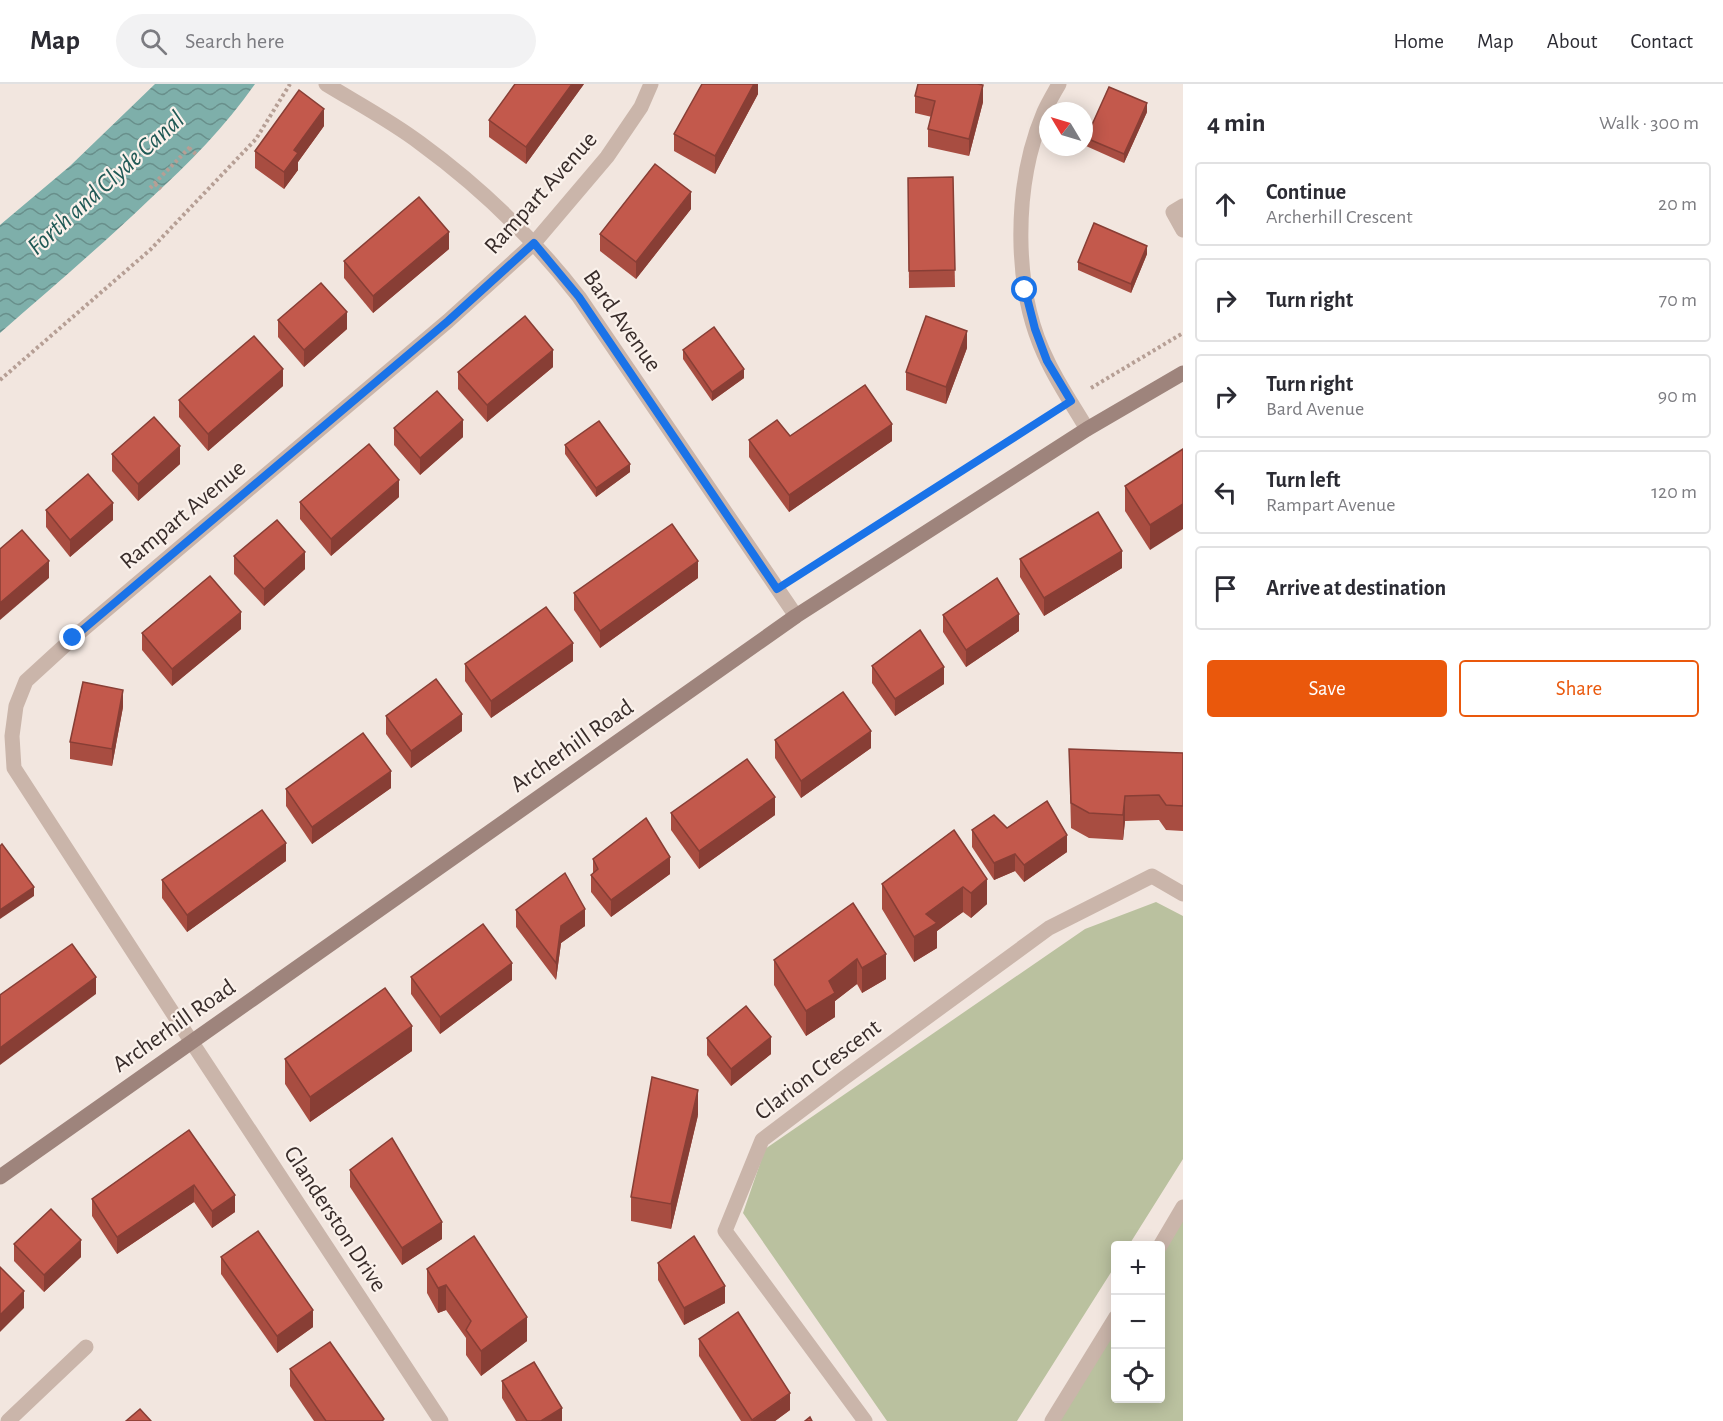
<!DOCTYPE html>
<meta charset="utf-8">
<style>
:root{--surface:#fff;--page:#f2f2f3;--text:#2b2b33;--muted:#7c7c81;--line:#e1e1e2;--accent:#ea580c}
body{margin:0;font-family:"Alegreya Sans",sans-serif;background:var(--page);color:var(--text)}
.controls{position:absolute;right:18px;bottom:18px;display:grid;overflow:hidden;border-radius:6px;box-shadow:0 3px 15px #0003}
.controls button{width:54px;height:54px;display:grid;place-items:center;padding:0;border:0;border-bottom:2px solid var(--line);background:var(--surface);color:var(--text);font:30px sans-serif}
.compass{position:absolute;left:1039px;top:18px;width:54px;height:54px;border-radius:50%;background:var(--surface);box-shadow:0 3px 15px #0003;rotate:308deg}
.stop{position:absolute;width:18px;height:18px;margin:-14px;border:4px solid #1a73e8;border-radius:50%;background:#fff}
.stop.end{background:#1a73e8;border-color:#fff;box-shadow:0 2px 6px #0008}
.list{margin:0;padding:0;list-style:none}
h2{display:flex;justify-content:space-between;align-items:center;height:78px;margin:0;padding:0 24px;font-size:26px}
h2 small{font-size:20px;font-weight:400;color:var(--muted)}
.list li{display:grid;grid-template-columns:39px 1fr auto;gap:18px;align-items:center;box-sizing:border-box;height:84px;margin:0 12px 12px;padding:0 12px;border:2px solid var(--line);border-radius:6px}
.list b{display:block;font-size:22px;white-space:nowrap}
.list p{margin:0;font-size:20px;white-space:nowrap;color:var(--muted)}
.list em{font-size:20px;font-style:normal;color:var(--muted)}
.actions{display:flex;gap:12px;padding:18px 24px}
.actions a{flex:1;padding:14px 0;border:2px solid var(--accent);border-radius:6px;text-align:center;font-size:21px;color:var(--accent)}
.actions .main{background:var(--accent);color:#fff}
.icon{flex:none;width:33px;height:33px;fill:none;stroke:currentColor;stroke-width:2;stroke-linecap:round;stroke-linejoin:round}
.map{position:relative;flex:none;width:1183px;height:1337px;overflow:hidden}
header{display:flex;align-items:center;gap:36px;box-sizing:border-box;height:84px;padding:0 30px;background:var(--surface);border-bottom:2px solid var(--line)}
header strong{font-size:28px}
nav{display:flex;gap:33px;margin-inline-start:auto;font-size:21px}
.search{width:420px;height:54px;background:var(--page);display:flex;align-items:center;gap:15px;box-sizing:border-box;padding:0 21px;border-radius:33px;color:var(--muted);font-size:22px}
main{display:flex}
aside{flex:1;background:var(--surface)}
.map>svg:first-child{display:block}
</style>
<header>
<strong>Map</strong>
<div class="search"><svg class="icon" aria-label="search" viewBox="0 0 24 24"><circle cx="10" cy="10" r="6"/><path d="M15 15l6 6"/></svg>Search here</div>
<nav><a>Home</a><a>Map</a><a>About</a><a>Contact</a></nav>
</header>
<main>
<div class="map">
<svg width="1183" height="1337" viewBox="0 0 1183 1337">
<defs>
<pattern id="water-waves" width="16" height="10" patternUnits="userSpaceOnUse" patternTransform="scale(1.5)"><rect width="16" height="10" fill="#7eafaa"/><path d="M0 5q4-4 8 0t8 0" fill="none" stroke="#688f8b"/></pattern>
</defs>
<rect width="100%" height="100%" fill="#f2e6df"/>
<g fill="#bac19f">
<path d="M1156,818L1183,832V1075L1129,1161L1116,1162L1115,1182L1017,1337H887L743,1129L765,1065L1085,845Z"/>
<path d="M1183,1123V1337H1052L1115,1233L1116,1314H1160V1162Z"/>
</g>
<path fill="url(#water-waves)" d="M155,0H255C225,43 189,79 150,115C102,161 50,205 0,249V141L70,82Z"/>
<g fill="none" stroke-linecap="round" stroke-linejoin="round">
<g stroke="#b69f95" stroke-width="4" stroke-dasharray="3 3" stroke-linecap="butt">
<path d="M189,64L197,71"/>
<path d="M155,100L161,105"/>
<path d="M150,104L192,61"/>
<path d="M0,296L150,166L256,55L290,0"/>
<path d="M1091,304L1183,249"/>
<path d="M798,491L1049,330"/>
</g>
<g stroke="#cab5aa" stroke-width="15">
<path d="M1183,122L1173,128L1183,146"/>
<path d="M8,1337L86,1263"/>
</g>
<g stroke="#cab5aa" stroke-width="15">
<path d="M326,0C357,19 391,37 420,59C479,102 534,155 579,213L796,532"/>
<path d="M1059,0C1054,9 1048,19 1044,28C1013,101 1012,207 1048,278C1059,301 1074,323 1087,345"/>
<path d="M1160,1162L1183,1123"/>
<path d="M441,1337L191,957L14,684L12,652L16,622L26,597L73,554L448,237L534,159L607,73L641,23L651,0"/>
<path d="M865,1337L725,1147L762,1056L844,994L1049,844L1152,792L1183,810"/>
<path d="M1052,1337L1116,1233"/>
</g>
<path stroke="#9e847c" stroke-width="15" d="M0,1093L796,532L1087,345L1183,289"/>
</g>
<g fill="#a84d41">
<path d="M584,0L526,80L489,53V36Z"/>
<path d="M758,0V10L715,90L674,67V50Z"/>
<path d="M915,12L983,18L969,72L928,63V45L932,33L915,29Z"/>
<path d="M1147,28L1124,79L1086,62V54Z"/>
<path d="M324,42L298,78V86L284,105L255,84V67Z"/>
<path d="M953,93L955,203L909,204L908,94Z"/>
<path d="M691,125L636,195L600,167V150Z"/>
<path d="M449,165L373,229L344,194V177Z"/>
<path d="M1147,170L1131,209L1078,186V178Z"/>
<path d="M278,236L347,245L304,283L278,253Z"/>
<path d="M967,264L946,320L906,306V288Z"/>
<path d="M683,266L744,294L712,317L683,275Z"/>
<path d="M553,283L487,338L458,305V288Z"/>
<path d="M283,302L208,367L179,333V316Z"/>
<path d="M394,344L463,353L420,391L394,361Z"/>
<path d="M790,352L892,357L789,428L749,373V356Z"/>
<path d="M565,361L630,388L596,413L565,370Z"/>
<path d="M1183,365L1150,466L1125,427V402Z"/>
<path d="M112,370L180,380L138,417L112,387Z"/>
<path d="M399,413L331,472L300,435V418Z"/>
<path d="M46,426L113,436L70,473L46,443Z"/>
<path d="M234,472L305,485L264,522L234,490Z"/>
<path d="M1020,475L1122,484L1044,532L1020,493Z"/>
<path d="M698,494L600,564L574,526V509Z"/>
<path d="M943,531L1019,547L966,583L943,548Z"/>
<path d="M241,545L172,602L142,566V549Z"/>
<path d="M573,577L491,634L465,597V580Z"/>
<path d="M872,582L944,600L895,632L872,599Z"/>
<path d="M123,623L112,682L70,675V658Z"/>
<path d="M386,632L462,647L411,684L386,650Z"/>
<path d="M775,656L871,664L801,714L775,674Z"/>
<path d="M1069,665L1183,669V747L1166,746L1159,736L1125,737L1123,756L1089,754L1071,744Z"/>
<path d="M391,704L312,760L286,722V705Z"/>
<path d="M671,729L775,731L699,785L671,746Z"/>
<path d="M1007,744L1067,768L1024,798L1015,787L994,796L972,763V746Z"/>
<path d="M954,746L987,820L971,834L963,828L937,847V864L914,878L882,825V800Z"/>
<path d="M593,775L670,790L611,833L591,808V791L593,789Z"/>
<path d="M286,777L187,848L162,814V796Z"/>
<path d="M853,819L886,895L862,909L857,900L835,917V933L806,952L774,901V876Z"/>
<path d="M516,826L585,842L561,859L556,896L516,843Z"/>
<path d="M411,893L512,896L440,950L411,910Z"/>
<path d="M707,954L771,970L731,1002L707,971Z"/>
<path d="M412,967L310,1038L285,1000V975Z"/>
<path d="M698,1031L671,1145L631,1137V1113Z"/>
<path d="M189,1046L235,1128L212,1144L194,1118L117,1170L92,1132V1115Z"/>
<path d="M350,1086L442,1155L402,1181L350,1103Z"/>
<path d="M14,1160L81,1173L44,1208L14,1177Z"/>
<path d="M221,1173L313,1243L277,1269L221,1190Z"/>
<path d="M658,1179L725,1219L684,1241L658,1196Z"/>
<path d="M427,1185L527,1257L481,1292L466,1271V1254L446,1226L438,1229L427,1209Z"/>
<path d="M699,1255L790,1326L775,1337H741L699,1272Z"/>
<path d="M290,1285L384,1337H314L290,1302Z"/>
<path d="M502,1297L562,1337H516L502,1314Z"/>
</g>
<g fill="#883e35">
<path d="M572,0H584L526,80V63Z"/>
<path d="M754,0H758V10L715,90V72Z"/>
<path d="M983,1V18L969,72V55Z"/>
<path d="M1147,19V28L1124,79V70Z"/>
<path d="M324,25V42L298,78V86L284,105V88L294,66Z"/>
<path d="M691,108V125L636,195V178Z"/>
<path d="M449,148V165L373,229V212Z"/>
<path d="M1147,162V170L1131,209V200Z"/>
<path d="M347,228V245L304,283V266Z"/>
<path d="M967,247V264L946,320V303Z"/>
<path d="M553,266V283L487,338V321Z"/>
<path d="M283,285V302L208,367V350Z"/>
<path d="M744,285V294L712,317V308Z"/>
<path d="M463,336V353L420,391V374Z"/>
<path d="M892,340V357L789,428V411Z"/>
<path d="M180,362V380L138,417V400Z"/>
<path d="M630,380V388L596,413V404Z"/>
<path d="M399,396V413L331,472V455Z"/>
<path d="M113,419V436L70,473V456Z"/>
<path d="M1183,420V445L1150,466V441Z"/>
<path d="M1122,467V484L1044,532V514Z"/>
<path d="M305,468V485L264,522V505Z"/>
<path d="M49,477V494L0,536V519Z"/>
<path d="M698,477V494L600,564V547Z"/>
<path d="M241,528V545L172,602V585Z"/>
<path d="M1019,530V547L966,583V566Z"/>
<path d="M573,559V577L491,634V617Z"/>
<path d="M944,583V600L895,632V615Z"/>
<path d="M123,606V623L112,682V665Z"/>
<path d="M462,630V647L411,684V667Z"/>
<path d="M871,647V664L801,714V697Z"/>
<path d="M391,687V704L312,760V743Z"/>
<path d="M1125,712V737L1123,756V731Z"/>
<path d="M775,713V731L699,785V767Z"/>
<path d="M1067,751V768L1024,798V781Z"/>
<path d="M286,759V777L187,848V831Z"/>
<path d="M1015,770V787L994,796V779Z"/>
<path d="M670,773V790L611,833V816Z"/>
<path d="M987,795V820L971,834V809Z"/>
<path d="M34,803V812L0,835V826Z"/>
<path d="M963,803V828L937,847V864L914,878V853L926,830Z"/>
<path d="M585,825V842L561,859L556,896V879L561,842Z"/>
<path d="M886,870V895L862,909V884Z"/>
<path d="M857,875V900L835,917V933L806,952V927L829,897Z"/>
<path d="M512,879V896L440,950V933Z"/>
<path d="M96,893V910L0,981V964Z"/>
<path d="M412,942V967L310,1038V1013Z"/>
<path d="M771,953V970L731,1002V985Z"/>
<path d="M698,1006V1031L671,1145V1120Z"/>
<path d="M194,1101V1118L117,1170V1153Z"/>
<path d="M235,1111V1128L212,1144V1127Z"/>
<path d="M442,1138V1155L402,1181V1164Z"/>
<path d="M81,1156V1173L44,1208V1191Z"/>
<path d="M446,1201V1226L438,1229V1204Z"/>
<path d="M725,1202V1219L684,1241V1224Z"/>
<path d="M24,1207V1224L0,1248V1231Z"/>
<path d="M313,1226V1243L277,1269V1252Z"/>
<path d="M527,1233V1257L481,1292V1267Z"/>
<path d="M790,1309V1326L775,1337H752Z"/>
<path d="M562,1324V1337H541Z"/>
</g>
<g fill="#c3594c" stroke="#883e35" stroke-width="1.5">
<path d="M515,0H572L526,63L489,36Z"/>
<path d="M702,0H754L715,72L674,50Z"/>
<path d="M918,0H977L983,1L969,55L928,45L935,17L915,12Z"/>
<path d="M1109,3L1147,19L1124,70L1086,54Z"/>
<path d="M299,6L324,25L294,66L298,69L284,88L255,67Z"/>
<path d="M655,80L691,108L636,178L600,150Z"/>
<path d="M953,93L955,186L909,187L908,94Z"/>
<path d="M419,113L449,148L373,212L344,177Z"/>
<path d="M1094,139L1147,162L1131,200L1078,178Z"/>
<path d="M321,199L347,228L304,266L278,236Z"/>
<path d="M525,232L553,266L487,321L458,288Z"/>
<path d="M926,232L967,247L946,303L906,288Z"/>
<path d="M714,243L744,285L712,308L683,266Z"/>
<path d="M254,252L283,285L208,350L179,316Z"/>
<path d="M865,301L892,340L789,411L749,356L777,336L790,352Z"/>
<path d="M437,307L463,336L420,374L394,344Z"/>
<path d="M154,333L180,362L138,400L112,370Z"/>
<path d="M599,337L630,380L596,404L565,361Z"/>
<path d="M369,360L399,396L331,455L300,418Z"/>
<path d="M1183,365V420L1150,441L1125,402Z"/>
<path d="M88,390L113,419L70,456L46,426Z"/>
<path d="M1098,428L1122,467L1044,514L1020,475Z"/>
<path d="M277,436L305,468L264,505L234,472Z"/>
<path d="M672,440L698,477L600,547L574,509Z"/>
<path d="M22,446L49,477L0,519V465Z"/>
<path d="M210,492L241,528L172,585L142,549Z"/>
<path d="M997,494L1019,530L966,566L943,531Z"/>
<path d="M546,523L573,559L491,617L465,580Z"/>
<path d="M920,546L944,583L895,615L872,582Z"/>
<path d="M436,595L462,630L411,667L386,632Z"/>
<path d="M83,598L123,606L112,665L70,658Z"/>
<path d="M843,608L871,647L801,697L775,656Z"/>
<path d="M363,649L391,687L312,743L286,705Z"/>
<path d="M1069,665L1183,669V722L1166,721L1159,711L1125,712L1123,731L1089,729L1071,719Z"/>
<path d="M747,675L775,713L699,767L671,729Z"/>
<path d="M1047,717L1067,751L1024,781L1015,770L994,779L972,746L994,731L1007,744Z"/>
<path d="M262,726L286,759L187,831L162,796Z"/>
<path d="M646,734L670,773L611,816L591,791L598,785L593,775Z"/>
<path d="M954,746L987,795L971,809L963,803L926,830L937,839L914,853L882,800Z"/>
<path d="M2,760L34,803L0,826V762Z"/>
<path d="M565,789L585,825L561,842L556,879L516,826Z"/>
<path d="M853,819L886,870L862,884L857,875L829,897L835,909L806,927L774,876Z"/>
<path d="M483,840L512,879L440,933L411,893Z"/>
<path d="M72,860L96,893L0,964V911Z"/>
<path d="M385,904L412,942L310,1013L285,975Z"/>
<path d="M746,922L771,953L731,985L707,954Z"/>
<path d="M652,993L698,1006L671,1120L631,1113Z"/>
<path d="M189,1046L235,1111L212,1127L194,1101L117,1153L92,1115Z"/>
<path d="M392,1054L442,1138L402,1164L350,1086Z"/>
<path d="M51,1125L81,1156L44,1191L14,1160Z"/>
<path d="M258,1147L313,1226L277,1252L221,1173Z"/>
<path d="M474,1152L527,1233L481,1267L466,1246L471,1237L446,1201L438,1204L427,1185Z"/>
<path d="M694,1152L725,1202L684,1224L658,1179Z"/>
<path d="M0,1183L24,1207L0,1231Z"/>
<path d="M738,1228L790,1309L752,1336L699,1255Z"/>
<path d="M330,1258L384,1335L382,1337H326L290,1285Z"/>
<path d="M534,1278L562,1324L541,1337H527L502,1297Z"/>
<path d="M140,1325L151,1337H126Z"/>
<path d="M810,1333L812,1337H805Z"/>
</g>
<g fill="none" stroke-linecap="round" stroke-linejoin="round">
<path stroke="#1a73e8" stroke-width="8" d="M73,554L448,237L534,159L579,213L777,505L1071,317L1047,277L1035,245L1025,206"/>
</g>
<g text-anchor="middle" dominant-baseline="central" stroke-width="4.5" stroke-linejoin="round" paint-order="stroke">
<g font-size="24" fill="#382c2a" stroke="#faf1eb">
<text transform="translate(541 109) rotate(-48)">Rampart Avenue</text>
<text transform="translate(622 237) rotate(55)">Bard Avenue</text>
<text transform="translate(183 431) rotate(-40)">Rampart Avenue</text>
<text transform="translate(572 662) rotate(-35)">Archerhill Road</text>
<text transform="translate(174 942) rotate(-35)">Archerhill Road</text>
<text transform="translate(818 986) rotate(-37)">Clarion Crescent</text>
<text transform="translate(335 1135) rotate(57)">Glanderston Drive</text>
</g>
<g font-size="26" font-style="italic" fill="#205955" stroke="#faf1eb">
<text transform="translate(106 99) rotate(-42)">Forth and Clyde Canal</text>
</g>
</g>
</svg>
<div class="controls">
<button>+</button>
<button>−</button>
<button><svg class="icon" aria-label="locate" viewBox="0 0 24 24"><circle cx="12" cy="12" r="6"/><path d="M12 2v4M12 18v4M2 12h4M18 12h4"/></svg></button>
</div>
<svg class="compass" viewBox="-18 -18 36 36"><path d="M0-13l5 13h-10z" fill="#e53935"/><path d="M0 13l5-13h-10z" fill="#7c7c81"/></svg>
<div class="stop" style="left:1025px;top:206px"></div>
<div class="stop end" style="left:73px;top:554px"></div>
</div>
<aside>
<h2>4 min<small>Walk · 300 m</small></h2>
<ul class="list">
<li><svg class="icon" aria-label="ahead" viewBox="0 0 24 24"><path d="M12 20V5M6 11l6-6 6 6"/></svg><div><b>Continue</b><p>Archerhill Crescent</p></div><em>20 m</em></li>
<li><svg class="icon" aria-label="right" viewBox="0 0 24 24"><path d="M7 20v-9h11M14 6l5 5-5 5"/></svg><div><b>Turn right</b></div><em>70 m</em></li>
<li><svg class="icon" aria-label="right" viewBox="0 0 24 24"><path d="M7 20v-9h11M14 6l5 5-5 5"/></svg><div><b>Turn right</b><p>Bard Avenue</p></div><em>90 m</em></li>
<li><svg class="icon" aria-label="left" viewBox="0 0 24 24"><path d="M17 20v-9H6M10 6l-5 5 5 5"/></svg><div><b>Turn left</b><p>Rampart Avenue</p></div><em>120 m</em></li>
<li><svg class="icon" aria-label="arrive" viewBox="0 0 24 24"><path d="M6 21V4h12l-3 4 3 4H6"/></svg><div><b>Arrive at destination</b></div></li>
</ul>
<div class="actions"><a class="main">Save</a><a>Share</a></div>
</aside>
</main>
